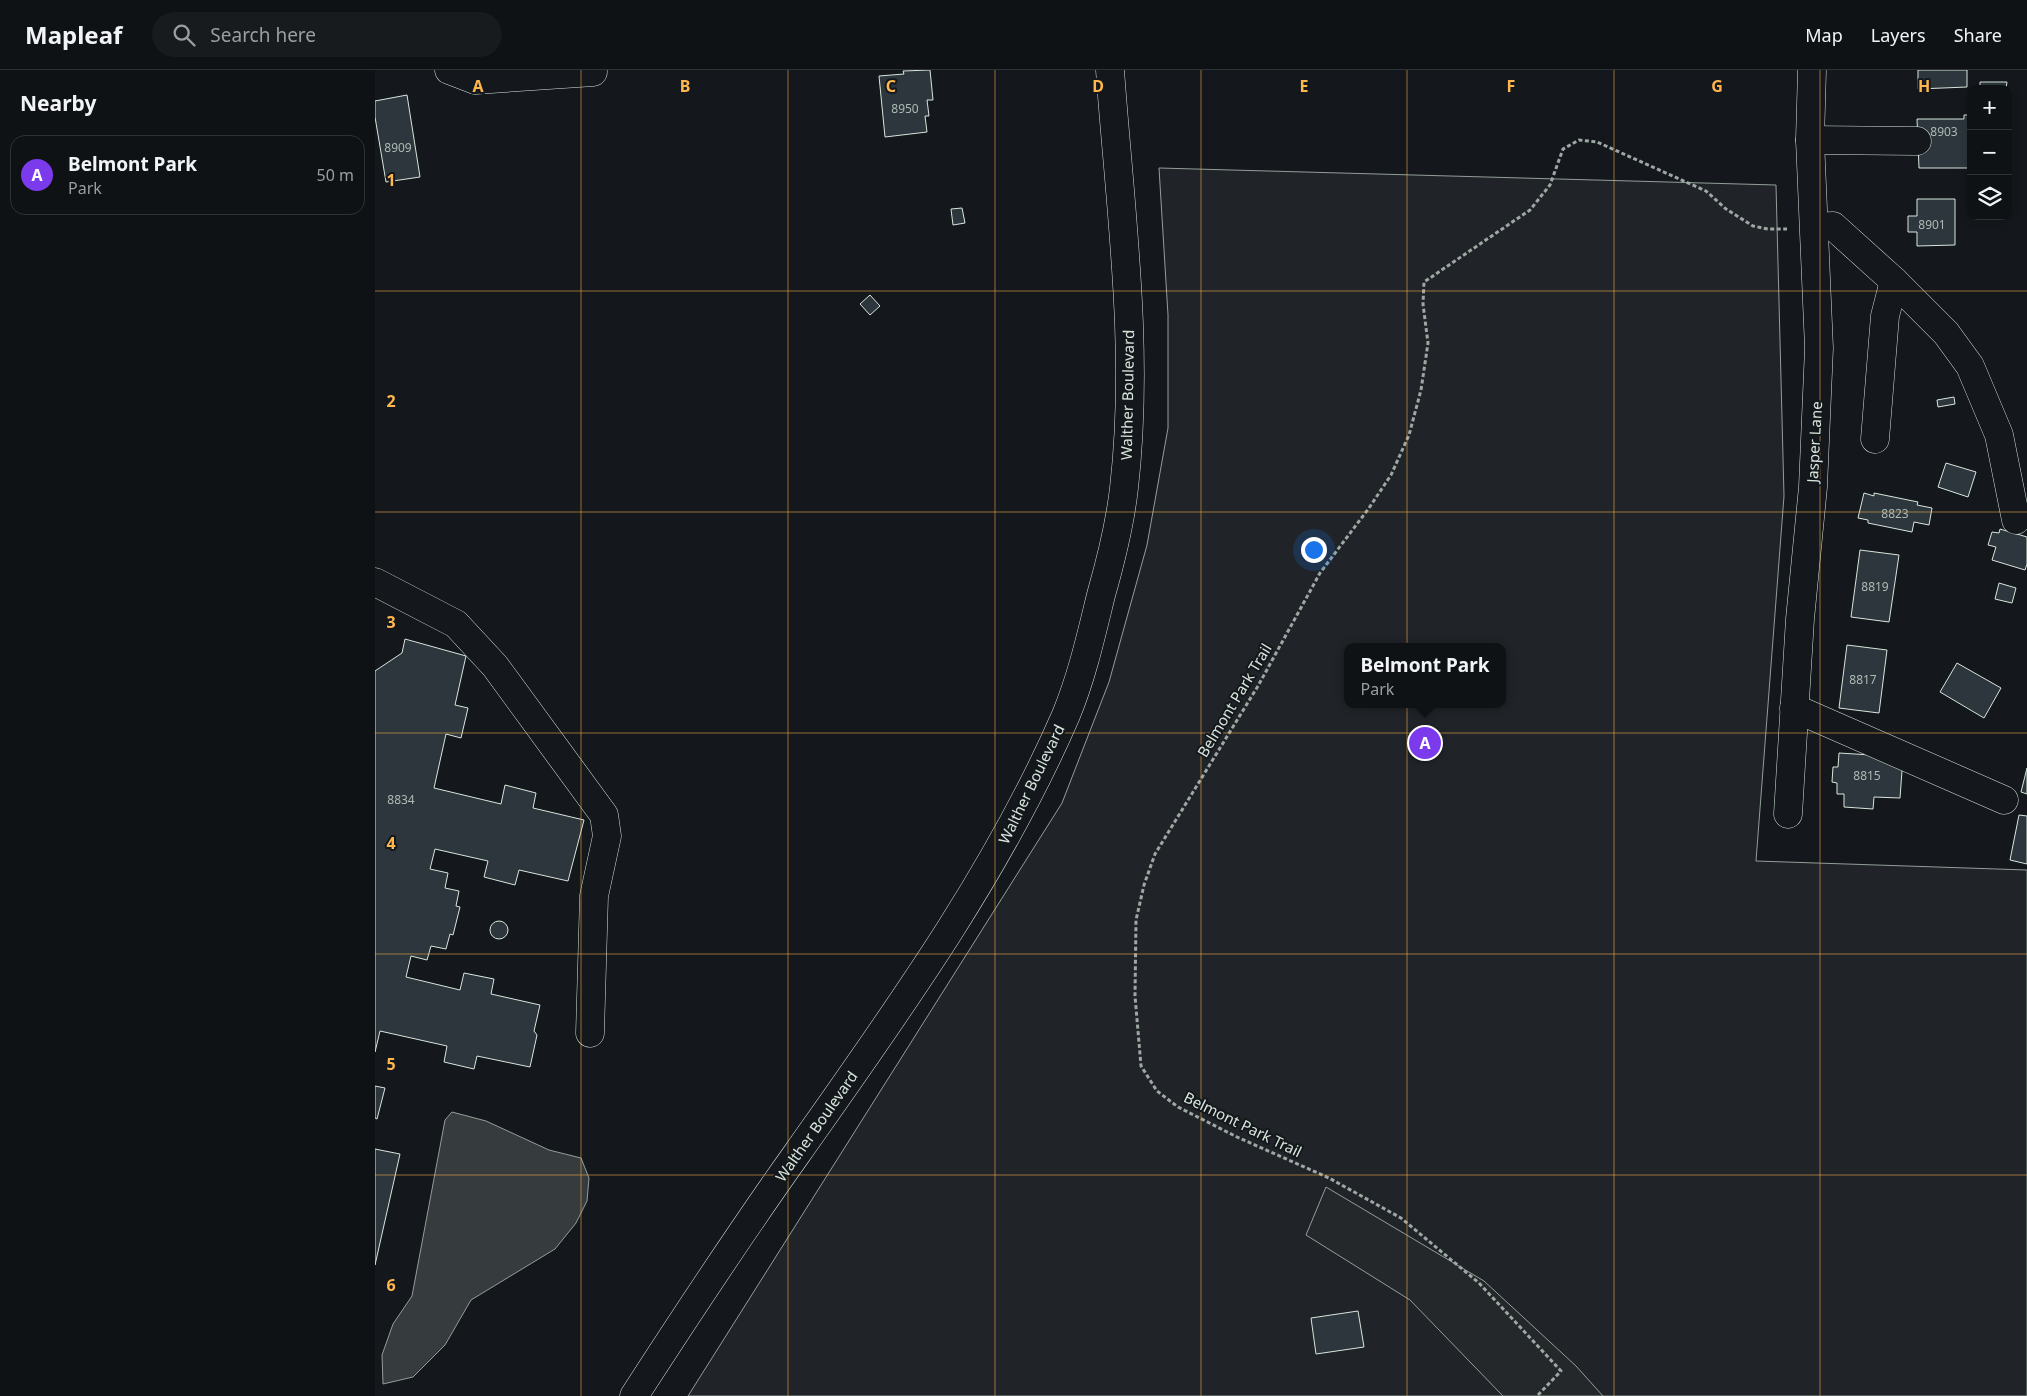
<!DOCTYPE html>
<meta charset="utf-8">
<style>
:root{--surface:#0f1215;--page:#181b1e;--text:#f1f3f6;--muted:#9b9ea0;--line:#2f3234;--accent:#7c3aed}
body{margin:0;font-family:"Noto Sans",sans-serif;background:var(--page);color:var(--text)}
.controls{position:absolute;right:15px;top:15px;display:grid;overflow:hidden;border-radius:10px;box-shadow:0 2px 8px #0003}
.controls button{width:45px;height:45px;display:grid;place-items:center;padding:0;border:0;border-bottom:1px solid var(--line);background:var(--surface);color:var(--text);font:25px sans-serif}
.you{position:absolute;left:938px;top:479px;width:18px;height:18px;margin:-12px;border:4px solid #fff;border-radius:50%;background:#1a73e8;box-shadow:0 0 0 8px #1a73e833}
.badge{display:grid;place-items:center;width:32px;height:32px;border-radius:50%;background:var(--accent);color:#fff;font-size:16px;font-weight:700}
.pin{position:absolute;translate:-50% -50%;border:2px solid #fff;box-shadow:0 1px 5px #0006}
.popup{position:absolute;left:969px;top:573px;width:162px;height:65px;box-sizing:border-box;display:grid;place-content:center;border-radius:10px;background:var(--surface);filter:drop-shadow(0 1px 4px #0005);font-size:16px;white-space:nowrap;color:var(--muted)}
.popup b{font-size:19px;color:var(--text)}
.popup::after{content:'';position:absolute;left:50%;top:100%;margin-left:-10px;border:10px solid transparent;border-top-color:var(--surface)}
.list{margin:0;padding:0;list-style:none}
h2{display:flex;justify-content:space-between;align-items:center;height:65px;margin:0;padding:0 20px;font-size:21px}
h2 small{font-size:16px;font-weight:400;color:var(--muted)}
.list li{display:grid;grid-template-columns:32px 1fr auto;gap:15px;align-items:center;box-sizing:border-box;height:80px;margin:0 10px 10px;padding:0 10px;border:1px solid var(--line);border-radius:15px}
.list b{display:block;font-size:19px;white-space:nowrap}
.list p{margin:0;font-size:16px;white-space:nowrap;color:var(--muted)}
.list em{font-size:16px;font-style:normal;color:var(--muted)}
.icon{flex:none;width:28px;height:28px;fill:none;stroke:currentColor;stroke-width:2;stroke-linecap:round;stroke-linejoin:round}
.map{position:relative;flex:none;width:1652px;height:1326px;overflow:hidden}
header{display:flex;align-items:center;gap:30px;box-sizing:border-box;height:70px;padding:0 25px;background:var(--surface);border-bottom:1px solid var(--line)}
header strong{font-size:24px}
nav{display:flex;gap:28px;margin-inline-start:auto;font-size:18px}
.search{width:350px;height:45px;background:var(--page);display:flex;align-items:center;gap:12px;box-sizing:border-box;padding:0 18px;border-radius:28px;color:var(--muted);font-size:19px}
main{display:flex}
aside{flex:1;background:var(--surface)}
.map>svg:first-child{display:block}
</style>
<header>
<strong>Mapleaf</strong>
<div class="search"><svg class="icon" aria-label="search" viewBox="0 0 24 24"><circle cx="10" cy="10" r="6"/><path d="M15 15l6 6"/></svg>Search here</div>
<nav><a>Map</a><a>Layers</a><a>Share</a></nav>
</header>
<main>
<aside>
<h2>Nearby<small></small></h2>
<ul class="list">
<li><span class="badge">A</span><div><b>Belmont Park</b><p>Park</p></div><em>50 m</em></li>
</ul>
</aside>
<div class="map">
<svg width="1652" height="1326" viewBox="0 0 1652 1326">
<rect width="100%" height="100%" fill="#14181c"/>
<path fill="#202428" stroke="#939e99" fill-rule="evenodd" d="M784,98L1401,115L1409,426L1381,791L1652,800V1326H313L687,733L734,612L772,475L793,358V245ZM972,577H1128V634H972Z"/>
<path fill="#24282b" stroke="#939e99" d="M951,1117L1109,1211L1201,1296L1228,1326H1128L1035,1230L931,1165Z"/>
<path fill="#363b3e" stroke="#939e99" d="M77,1042L111,1051L174,1080L206,1088L214,1108L212,1131L201,1153L180,1179L96,1230L70,1275L38,1307L8,1314L7,1285L18,1254L37,1226L70,1050Z"/>
<g fill="#2c363c" stroke="#d8e6dc">
<path d="M555,0L558,30H552L554,46H550L552,62L510,67L504,6L529,4L528,1Z"/>
<path d="M1543,0H1592V17L1543,19Z"/>
<path d="M1605,12H1632L1631,19H1605Z"/>
<path d="M32,25L45,107L11,112L0,47V31Z"/>
<path d="M1589,45H1596V72H1593L1594,98H1544L1542,49H1589Z"/>
<path d="M1542,129H1580V175L1542,176V162H1533V146H1542Z"/>
<path d="M587,138L590,153L578,155L576,139Z"/>
<path d="M495,225L505,236L495,245L485,234Z"/>
<path d="M1579,327L1580,334L1563,337L1562,330Z"/>
<path d="M1571,393L1601,402L1593,427L1563,417Z"/>
<path d="M1489,423L1499,426V423L1543,432L1542,435L1557,438L1554,455L1539,452L1537,462L1493,453V450L1483,448Z"/>
<path d="M1625,459L1652,467V494L1650,500L1617,490L1621,477L1613,475L1617,462L1624,463Z"/>
<path d="M1485,480L1524,485L1514,552L1476,547Z"/>
<path d="M1624,513L1641,518L1637,533L1620,529Z"/>
<path d="M30,569L91,586L80,635L93,638L86,668L71,664L59,718L126,734L130,715L161,723L158,738L209,750L193,811L144,800L140,815L109,807L113,791L60,779L55,799L73,803L70,818L84,821L81,836L85,837L78,865L75,864L71,879L56,876L52,890L36,886L31,907L85,920L89,903L119,909L116,924L165,935L159,961L162,965L155,997L102,986L99,999L69,992L72,976L5,961L0,982V601L27,583Z"/>
<path d="M1472,575L1512,580L1504,643L1464,638Z"/>
<path d="M1582,593L1626,618L1609,648L1565,622Z"/>
<path d="M1464,683L1528,687L1525,728L1499,727L1498,739L1469,737V724H1462V713L1457,712L1458,697H1463Z"/>
<path d="M1652,698V724L1646,722Z"/>
<path d="M1644,745L1652,746V794L1635,790Z"/>
<circle cx="124" cy="860" r="9"/>
<path d="M0,1016L10,1018L2,1049L0,1048Z"/>
<path d="M0,1079L25,1084L0,1195Z"/>
<path d="M983,1241L989,1277L941,1284L936,1248Z"/>
</g>
<g fill="none" stroke-linecap="round" stroke-linejoin="round">
<g stroke="#d8e6dc" stroke-width="29">
<g id="minor">
<path d="M74,0L100,10L218,2"/>
<path d="M1435,70L1542,71"/>
<path d="M1440,157L1458,156L1519,211L1571,263L1595,296L1624,365L1641,450"/>
<path d="M1500,369L1510,246L1519,211"/>
<path d="M0,512L81,554L120,596L229,745L232,766L219,826L215,963"/>
<path d="M1419,638L1629,730"/>
<path d="M1413,744L1425,549L1438,417L1444,278L1435,70L1437,0"/>
</g>
</g>
<g stroke="#d8e6dc" stroke-width="29">
<path id="major" d="M259,1326C312,1244 366,1162 423,1082C521,943 623,802 691,645C707,606 716,566 726,525C736,490 745,454 749,418C765,279 745,138 735,0"/>
</g>
<path stroke="#9da8a2" stroke-width="3" stroke-dasharray="4 2.5" stroke-linecap="butt" d="M1163,1325L1186,1301L1104,1213L1026,1148L954,1108L862,1067L803,1037L782,1021L766,996L760,926L761,850L769,815L780,784L883,616L945,503L994,438L1016,405L1034,365L1046,320L1053,273L1048,234L1049,212L1155,140L1175,115L1188,79L1204,70L1222,72L1331,121L1351,139L1378,156L1393,159H1412"/>
<use href="#minor" stroke="#14181c" stroke-width="28"/>
<use href="#major" stroke="#14181c" stroke-width="28"/>
</g>
<path fill="none" stroke="#ffb74d" stroke-width="1" stroke-opacity="0.55" d="M206,0V1326M413,0V1326M620,0V1326M826,0V1326M1032,0V1326M1239,0V1326M1445,0V1326M0,221H1652M0,442H1652M0,663H1652M0,884H1652M0,1105H1652"/>
<g text-anchor="middle" dominant-baseline="central" stroke-width="4" stroke-linejoin="round" paint-order="stroke">
<g font-size="12" fill="#adbab4">
<text x="530" y="38">8950</text>
<text x="1569" y="61">8903</text>
<text x="23" y="77">8909</text>
<text x="1557" y="154">8901</text>
<text x="1520" y="443">8823</text>
<text x="1500" y="516">8819</text>
<text x="1488" y="609">8817</text>
<text x="1492" y="705">8815</text>
<text x="26" y="729">8834</text>
</g>
<g font-size="15" fill="#d8e6dc" stroke="#14181c">
<text transform="translate(752 325) rotate(-89)">Walther Boulevard</text>
<text transform="translate(1439 372) rotate(-87)">Jasper Lane</text>
<text transform="translate(859 630) rotate(-59)">Belmont Park Trail</text>
<text transform="translate(656 714) rotate(-64)">Walther Boulevard</text>
<text transform="translate(868 1054) rotate(26)">Belmont Park Trail</text>
<text transform="translate(441 1056) rotate(-55)">Walther Boulevard</text>
</g>
</g>
<g font-size="16" text-anchor="middle" font-weight="bold" fill="#ffb74d" stroke="#14181c" stroke-width="4" stroke-linejoin="round" paint-order="stroke">
<text x="103" y="22">A</text>
<text x="310" y="22">B</text>
<text x="516" y="22">C</text>
<text x="723" y="22">D</text>
<text x="929" y="22">E</text>
<text x="1136" y="22">F</text>
<text x="1342" y="22">G</text>
<text x="1549" y="22">H</text>
<text x="16" y="116">1</text>
<text x="16" y="337">2</text>
<text x="16" y="558">3</text>
<text x="16" y="779">4</text>
<text x="16" y="1000">5</text>
<text x="16" y="1221">6</text>
</g>
</svg>
<div class="controls">
<button>+</button>
<button>−</button>
<button><svg class="icon" aria-label="layers" viewBox="0 0 24 24"><path d="M12 4l9 5-9 5-9-5zM3 14l9 5 9-5"/></svg></button>
</div>
<div class="you"></div>
<div class="pin badge" style="left:1050px;top:673px">A</div>
<div class="popup"><b>Belmont Park</b>Park</div>
</div>
</main>
